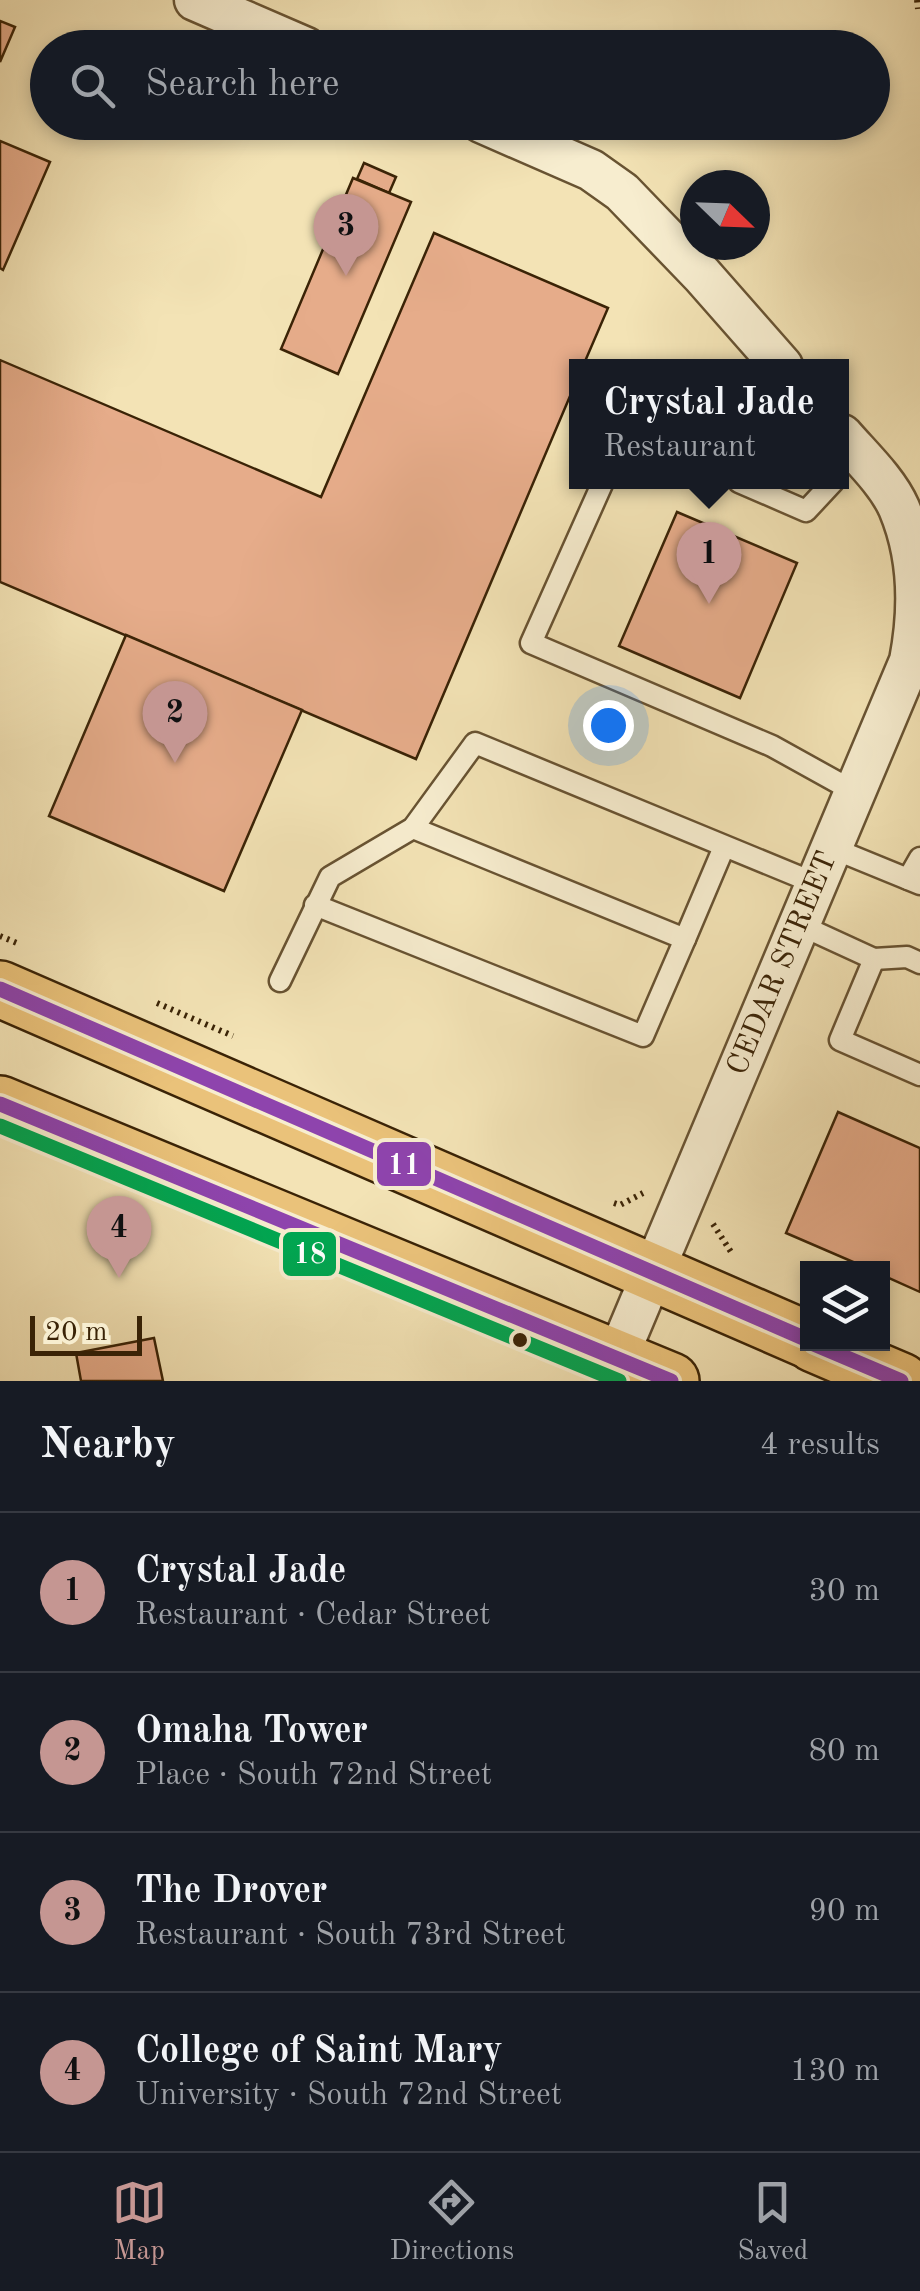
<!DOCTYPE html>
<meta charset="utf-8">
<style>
:root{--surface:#171b24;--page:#242831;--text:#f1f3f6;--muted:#9ea1a6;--line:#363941;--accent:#c59692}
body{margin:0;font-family:"Old Standard TT",serif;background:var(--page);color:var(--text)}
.controls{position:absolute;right:30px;bottom:30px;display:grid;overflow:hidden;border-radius:0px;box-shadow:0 5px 15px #0003}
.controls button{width:90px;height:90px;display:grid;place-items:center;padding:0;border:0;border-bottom:2px solid var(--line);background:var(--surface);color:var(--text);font:50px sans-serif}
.compass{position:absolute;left:680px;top:170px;width:90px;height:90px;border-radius:50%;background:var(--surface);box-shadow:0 5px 15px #0003;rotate:113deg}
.scale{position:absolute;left:30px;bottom:25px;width:112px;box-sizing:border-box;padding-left:10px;border:5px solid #3a2306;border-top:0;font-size:28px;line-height:35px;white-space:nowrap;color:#3a2306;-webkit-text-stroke:8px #f7edcf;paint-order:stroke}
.you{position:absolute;left:608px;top:725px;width:35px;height:35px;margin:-25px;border:8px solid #fff;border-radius:50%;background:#1a73e8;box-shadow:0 0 0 15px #1a73e833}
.badge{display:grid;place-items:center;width:65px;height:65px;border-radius:50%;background:var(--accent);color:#111;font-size:32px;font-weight:700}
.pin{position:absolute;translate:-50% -82px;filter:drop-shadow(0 2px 5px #0008)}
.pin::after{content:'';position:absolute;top:52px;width:35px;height:30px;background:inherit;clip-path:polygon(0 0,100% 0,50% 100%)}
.popup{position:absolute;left:569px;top:359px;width:280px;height:130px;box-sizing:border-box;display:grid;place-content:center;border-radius:0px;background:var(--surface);filter:drop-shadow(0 2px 8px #0005);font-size:32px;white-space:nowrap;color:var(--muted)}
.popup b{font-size:38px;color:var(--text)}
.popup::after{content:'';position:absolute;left:50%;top:100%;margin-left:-20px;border:20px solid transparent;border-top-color:var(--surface)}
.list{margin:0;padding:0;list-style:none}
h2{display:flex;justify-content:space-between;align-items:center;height:130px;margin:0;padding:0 40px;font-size:42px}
h2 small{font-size:32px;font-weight:400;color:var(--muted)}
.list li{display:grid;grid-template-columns:65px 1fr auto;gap:30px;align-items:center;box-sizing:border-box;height:160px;padding:0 40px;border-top:2px solid var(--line)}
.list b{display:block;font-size:38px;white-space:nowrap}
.list p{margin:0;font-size:32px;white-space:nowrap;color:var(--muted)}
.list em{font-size:32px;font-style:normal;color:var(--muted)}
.icon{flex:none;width:55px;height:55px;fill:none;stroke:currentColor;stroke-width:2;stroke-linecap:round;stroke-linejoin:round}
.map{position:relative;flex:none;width:920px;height:1381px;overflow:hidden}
.search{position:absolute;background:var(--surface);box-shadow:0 5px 15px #0003;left:30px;right:30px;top:30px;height:110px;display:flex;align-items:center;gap:25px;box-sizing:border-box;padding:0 35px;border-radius:55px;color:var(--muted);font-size:38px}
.sheet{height:770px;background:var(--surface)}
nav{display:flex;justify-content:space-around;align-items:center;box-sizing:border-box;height:140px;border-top:2px solid var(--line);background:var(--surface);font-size:28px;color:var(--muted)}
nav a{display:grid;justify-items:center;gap:5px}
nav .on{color:var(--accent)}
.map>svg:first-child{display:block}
</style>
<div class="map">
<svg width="920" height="1381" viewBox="0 0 920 1381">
<rect width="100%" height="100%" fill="#f3e3b5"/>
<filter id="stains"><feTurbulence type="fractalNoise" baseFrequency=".002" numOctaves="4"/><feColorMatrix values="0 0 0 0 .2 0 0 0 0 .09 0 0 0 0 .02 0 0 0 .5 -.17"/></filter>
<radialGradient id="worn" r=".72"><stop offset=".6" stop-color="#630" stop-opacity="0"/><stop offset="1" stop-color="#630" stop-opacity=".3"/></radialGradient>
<g fill="#e6ac8a" stroke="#3a2306" stroke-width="2.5">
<path d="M0,21L15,27L0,62Z"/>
<path d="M0,141L50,162L3,270L0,268Z"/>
<path d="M364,163L396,177L389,193L357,179Z"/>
<path d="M353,178L411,202L338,374L281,349Z"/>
<path d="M434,233L608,308L583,366H576V382L416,759L0,582V360L321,497Z"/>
<path d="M677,512L797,563L740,698L619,646Z"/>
<path d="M126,635L302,710L224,891L49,816Z"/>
<path d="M838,1112L920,1148V1292L882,1275V1268H867L786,1233Z"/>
<path d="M154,1338L163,1381H81L76,1353Z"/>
</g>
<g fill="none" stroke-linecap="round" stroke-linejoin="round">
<g stroke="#685332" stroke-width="25">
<g id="service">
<path d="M603,482L531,643L772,746L855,792"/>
<path d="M739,482L806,511L833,482"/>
<path d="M413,828L685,939L724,847"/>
<path d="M832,848L920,884"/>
<path d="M908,879L920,858"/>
<path d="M315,905L643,1036L685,939"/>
<path d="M800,925L874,959L840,1040L920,1075"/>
<path d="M874,959L907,957L920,963"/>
<path d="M280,981L330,877L413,828L475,743L817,884"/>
</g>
</g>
<g stroke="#685332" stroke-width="45">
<g id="minor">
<path d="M195,0L306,48"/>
<path d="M481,122L591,170L622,192L702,275L782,366"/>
<path id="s1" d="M617,1358L910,661C920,609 920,558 899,508C887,481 861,457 842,435"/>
</g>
</g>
<g stroke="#3a2306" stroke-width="60">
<g id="primary">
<path d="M0,989L808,1340"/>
<path d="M0,1104L671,1381"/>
<path d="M814,1344L901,1381"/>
</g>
</g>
<g stroke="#3a2306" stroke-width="6" stroke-dasharray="2.5 5" stroke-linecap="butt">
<path d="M917,0L918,9"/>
<path d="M0,936L17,943"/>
<path d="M157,1003L233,1036"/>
<path d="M614,1203L620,1205L643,1193"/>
<path d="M713,1224L733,1255"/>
</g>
<use href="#service" stroke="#f7edcf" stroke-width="20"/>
<use href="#minor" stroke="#f7edcf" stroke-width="40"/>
<use href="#primary" stroke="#eac27a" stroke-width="55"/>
<g stroke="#f7edcf" stroke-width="22">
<g id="bus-1">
<path d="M0,989L808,1340"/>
<path d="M0,1104L671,1381"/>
<path d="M814,1344L901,1381"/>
</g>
</g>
<g stroke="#f7edcf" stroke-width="22">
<path id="bus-2" d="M0,1126L619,1381"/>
</g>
<use href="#bus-1" stroke="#8e44ad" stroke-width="15"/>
<use href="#bus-2" stroke="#00a651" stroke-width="15"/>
</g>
<circle fill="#3a2306" stroke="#f7edcf" stroke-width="4" cx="520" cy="1340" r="9"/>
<g text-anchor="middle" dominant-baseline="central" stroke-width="8" stroke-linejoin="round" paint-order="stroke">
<g font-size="30" fill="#3a2306" stroke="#f7edcf">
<text stroke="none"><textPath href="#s1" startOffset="428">CEDAR STREET</textPath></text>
</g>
</g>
<g stroke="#f7edcf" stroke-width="4">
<rect x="375" y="1140" width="58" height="48" rx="10" fill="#8e44ad"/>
<rect x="281" y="1230" width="57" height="48" rx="10" fill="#00a651"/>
</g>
<g font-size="28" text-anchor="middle" font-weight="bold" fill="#fff">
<text x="404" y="1174">11</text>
<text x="310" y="1263">18</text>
</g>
<rect width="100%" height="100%" filter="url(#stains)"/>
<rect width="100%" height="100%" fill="url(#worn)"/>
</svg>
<div class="controls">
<button><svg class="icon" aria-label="layers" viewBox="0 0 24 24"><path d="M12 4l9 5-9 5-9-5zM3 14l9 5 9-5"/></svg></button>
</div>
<svg class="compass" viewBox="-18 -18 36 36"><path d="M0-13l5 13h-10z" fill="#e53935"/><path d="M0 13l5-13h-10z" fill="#9ea1a6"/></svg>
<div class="scale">20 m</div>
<div class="you"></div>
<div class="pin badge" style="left:709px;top:604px">1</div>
<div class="popup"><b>Crystal Jade</b>Restaurant</div>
<div class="pin badge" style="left:175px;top:763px">2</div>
<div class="pin badge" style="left:346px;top:276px">3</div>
<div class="pin badge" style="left:119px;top:1278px">4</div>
<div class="search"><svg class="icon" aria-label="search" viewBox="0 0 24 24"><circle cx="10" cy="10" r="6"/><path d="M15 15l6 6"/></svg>Search here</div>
</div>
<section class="sheet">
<h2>Nearby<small>4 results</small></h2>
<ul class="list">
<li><span class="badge">1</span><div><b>Crystal Jade</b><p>Restaurant · Cedar Street</p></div><em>30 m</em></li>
<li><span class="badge">2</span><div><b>Omaha Tower</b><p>Place · South 72nd Street</p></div><em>80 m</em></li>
<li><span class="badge">3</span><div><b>The Drover</b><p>Restaurant · South 73rd Street</p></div><em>90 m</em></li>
<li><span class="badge">4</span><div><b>College of Saint Mary</b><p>University · South 72nd Street</p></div><em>130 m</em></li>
</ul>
</section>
<nav>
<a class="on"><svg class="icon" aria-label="map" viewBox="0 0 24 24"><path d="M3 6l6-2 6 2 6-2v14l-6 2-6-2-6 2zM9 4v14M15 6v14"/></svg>Map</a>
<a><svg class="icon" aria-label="directions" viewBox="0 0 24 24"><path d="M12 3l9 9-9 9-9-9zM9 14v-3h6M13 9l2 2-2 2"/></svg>Directions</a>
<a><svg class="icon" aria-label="saved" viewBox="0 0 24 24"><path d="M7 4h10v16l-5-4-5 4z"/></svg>Saved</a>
</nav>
